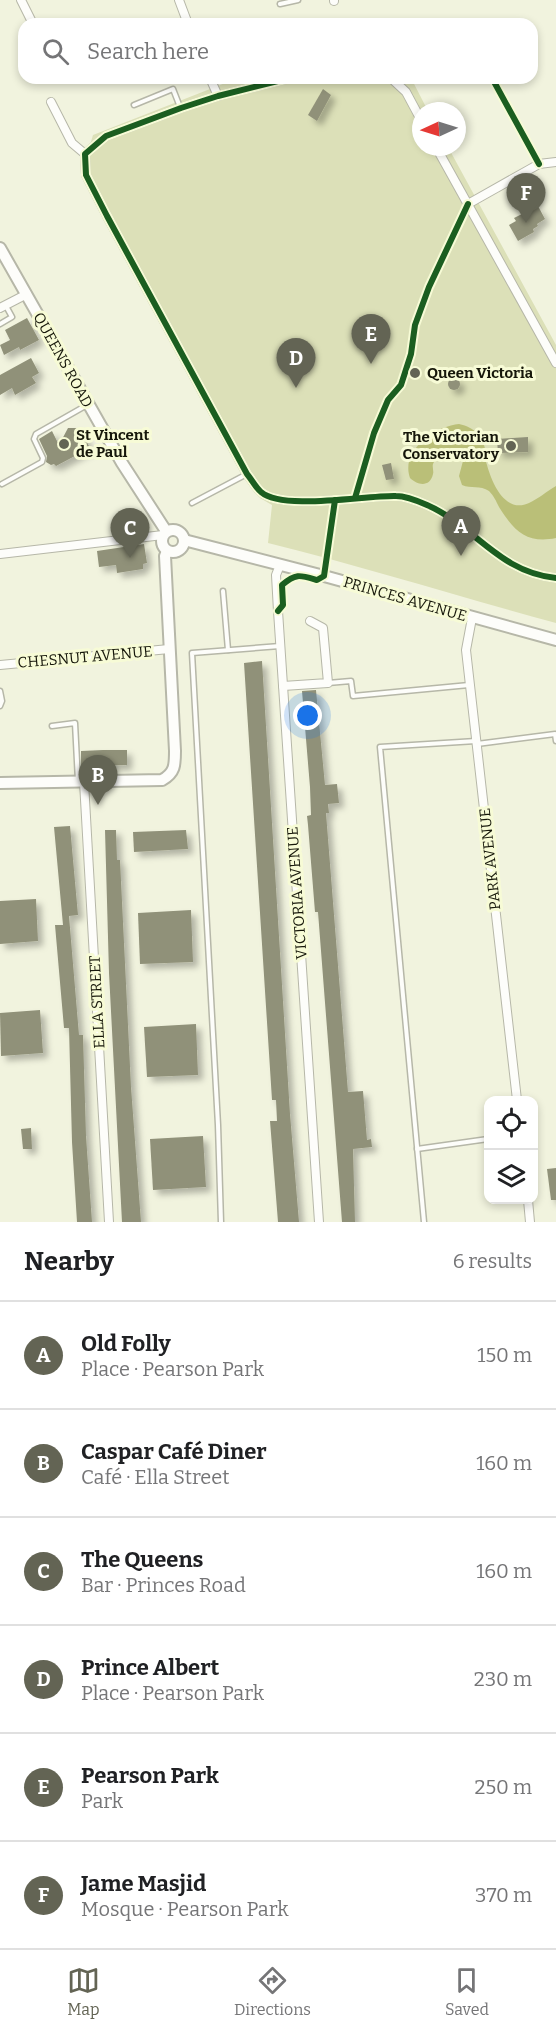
<!DOCTYPE html>
<meta charset="utf-8">
<style>
:root{--surface:#fff;--page:#f2f2f2;--text:#202124;--muted:#757577;--line:#e0e0e0;--accent:#636454}
body{margin:0;font-family:Bitter,serif;background:var(--page);color:var(--text)}
.controls{position:absolute;right:18px;bottom:18px;display:grid;overflow:hidden;border-radius:12px;box-shadow:0 3px 9px #0003}
.controls button{width:54px;height:54px;display:grid;place-items:center;padding:0;border:0;border-bottom:2px solid var(--line);background:var(--surface);color:var(--text);font:30px sans-serif}
.compass{position:absolute;left:412px;top:102px;width:54px;height:54px;border-radius:50%;background:var(--surface);box-shadow:0 3px 9px #0003;rotate:266deg}
.you{position:absolute;left:308px;top:716px;width:21px;height:21px;margin:-15px;border:4px solid #fff;border-radius:50%;background:#1a73e8;box-shadow:0 0 0 9px #1a73e833}
.badge{display:grid;place-items:center;width:39px;height:39px;border-radius:50%;background:var(--accent);color:#fff;font-size:20px;font-weight:700}
.pin{position:absolute;translate:-50% -50px;filter:drop-shadow(0 2px 3px #0008)}
.pin::after{content:'';position:absolute;top:32px;width:21px;height:18px;background:inherit;clip-path:polygon(0 0,100% 0,50% 100%)}
.list{margin:0;padding:0;list-style:none}
h2{display:flex;justify-content:space-between;align-items:center;height:78px;margin:0;padding:0 24px;font-size:26px}
h2 small{font-size:20px;font-weight:400;color:var(--muted)}
.list li{display:grid;grid-template-columns:39px 1fr auto;gap:18px;align-items:center;box-sizing:border-box;height:108px;padding:0 24px;border-top:2px solid var(--line)}
.list b{display:block;font-size:22px;white-space:nowrap}
.list p{margin:0;font-size:20px;white-space:nowrap;color:var(--muted)}
.list em{font-size:20px;font-style:normal;color:var(--muted)}
.icon{flex:none;width:33px;height:33px;fill:none;stroke:currentColor;stroke-width:2;stroke-linecap:round;stroke-linejoin:round}
.map{position:relative;flex:none;width:556px;height:1222px;overflow:hidden}
.search{position:absolute;background:var(--surface);box-shadow:0 3px 9px #0003;left:18px;right:18px;top:18px;height:66px;display:flex;align-items:center;gap:15px;box-sizing:border-box;padding:0 21px;border-radius:18px;color:var(--muted);font-size:22px}
.sheet{height:726px;background:var(--surface)}
nav{display:flex;justify-content:space-around;align-items:center;box-sizing:border-box;height:84px;border-top:2px solid var(--line);background:var(--surface);font-size:16px;color:var(--muted)}
nav a{display:grid;justify-items:center;gap:3px}
nav .on{color:var(--accent)}
.map>svg:first-child{display:block}
</style>
<div class="map">
<svg width="556" height="1222" viewBox="0 0 556 1222">
<defs>
<filter id="shadow"><feDropShadow dx="5" dy="5" stdDeviation="3" flood-color="#0004"/></filter>
</defs>
<rect width="100%" height="100%" fill="#f1f3de"/>
<path fill="#dce0b8" d="M238,78H411L428,111H421V147H448L556,345V623C460,597 365,567 268,543L272,505L260,498L87,184V155L93,135Z"/>
<path fill="#babf78" d="M459,424C467,426 473,428 478,435C489,448 483,453 487,465C492,483 505,514 529,503C538,499 547,491 556,486V538C527,544 514,531 499,507C496,501 494,496 489,491C480,485 471,489 462,485L459,476L463,461L453,451C446,451 436,456 433,464C432,467 434,471 433,474C430,488 417,485 410,478C400,450 436,426 459,424Z"/>
<g fill="#909179" filter="url(#shadow)">
<path d="M323,89L331,95L317,121L308,115Z"/>
<path d="M538,206L545,219L537,224L538,226L533,229L534,232L518,241L509,225L516,221L514,218Z"/>
<path d="M27,318L39,340L20,350L19,347L4,355L0,345L10,340L5,330Z"/>
<path d="M31,358L39,373L32,377L36,383L15,395L12,388L0,395V375Z"/>
<circle cx="454" cy="384" r="6"/>
<path d="M68,428H76L81,431L90,448L56,466L54,464L51,465L46,462L47,456L39,439L52,431L59,445Z"/>
<path d="M528,437V452L498,453L497,439Z"/>
<path d="M391,463L394,479L386,480L382,465Z"/>
<path d="M144,544L147,563L143,564V569L117,573L116,565L99,567L97,551Z"/>
<path d="M262,661L290,1114L299,1222H278L270,1121H277L276,1100H272L244,663Z"/>
<path d="M316,690L325,785L337,784L339,803L328,804L329,813H326L348,1092L363,1091L367,1140L371,1139L372,1147L353,1149L355,1222H342L318,912H315L308,825L307,816L311,815L310,787L302,691Z"/>
<path d="M103,750H127V765L81,766V751Z"/>
<path d="M70,826L78,915L69,916L79,1035H83L86,1136L92,1222H77L72,1142L69,1028H64L55,925H63L54,827Z"/>
<path d="M105,830H116L117,860H120L131,1087L141,1222H122L109,973Z"/>
<path d="M186,830L188,849L134,852L133,832Z"/>
<path d="M36,899L38,941L0,944V901Z"/>
<path d="M191,910L193,962L140,964L138,913Z"/>
<path d="M40,1010L43,1053L1,1056L0,1013Z"/>
<path d="M196,1024L198,1075L147,1077L144,1027Z"/>
<path d="M31,1128L32,1149H23L21,1129Z"/>
<path d="M203,1136L206,1187L153,1190L150,1139Z"/>
<path d="M556,1168V1200H551L547,1169Z"/>
</g>
<g fill="none" stroke-linecap="round" stroke-linejoin="round">
<g stroke="#b6b7a8" stroke-width="7">
<g id="lane">
<path d="M280,4L298,0"/>
<path d="M134,105L173,89L180,107"/>
<path d="M0,324L12,317L6,306"/>
<path d="M2,484L42,462L43,458L34,439L36,434L87,405"/>
<path d="M192,503L247,474"/>
<path d="M223,591L228,650"/>
<path d="M328,683L351,681L353,696L469,685"/>
<path d="M0,691L2,701L0,706"/>
<path d="M52,726L75,723L78,781"/>
<path d="M477,744L555,734L556,741"/>
<path d="M417,1149L488,1139"/>
<path d="M221,1222L218,1125L192,653L280,646"/>
<path d="M424,1222L380,747L476,741"/>
</g>
</g>
<g stroke="#b6b7a8" stroke-width="10">
<g id="street">
<path d="M21,0L33,24"/>
<path d="M179,0L188,24"/>
<path d="M334,0V1"/>
<path d="M210,78L218,96"/>
<path d="M290,78L218,96L181,108L106,136L85,154L86,175L107,216L247,474C252,480 256,488 261,492C283,511 366,495 396,496C406,496 418,501 427,505C475,526 498,572 556,578"/>
<path d="M391,78L406,92L421,120"/>
<path d="M51,102L72,143L85,154"/>
<path d="M436,147L556,363"/>
<path d="M468,204L539,164L556,162"/>
<path d="M0,308L27,294"/>
<path d="M0,554L163,535"/>
<path d="M280,565L276,575L278,611L319,1222"/>
<path d="M472,618L466,650L517,1100"/>
<path d="M0,665L169,649"/>
<path d="M283,686L328,683L323,628L310,621"/>
<path d="M84,782L109,1222"/>
<path d="M528,1200L530,1222"/>
</g>
</g>
<g stroke="#b6b7a8" stroke-width="14">
<g id="secondary">
<path d="M0,248L122,463L166,531"/>
<circle cx="173" cy="541" r="11"/>
<path d="M184,540L324,576L556,640"/>
<path d="M0,783L162,780C175,773 175,765 175,751L165,556L167,551"/>
</g>
</g>
<use href="#lane" stroke="#fdfdfa" stroke-width="4"/>
<use href="#street" stroke="#fdfdfa" stroke-width="8"/>
<use href="#secondary" stroke="#fdfdfa" stroke-width="10"/>
<g stroke="#f7fbd6" stroke-width="10">
<g id="cycleway">
<path d="M290,78L218,96L181,108L106,136L85,154L86,175L107,216L247,474C252,480 256,488 261,492C283,511 366,495 396,496C406,496 418,501 427,505C475,526 498,572 556,578"/>
<path d="M492,78L539,164"/>
<path d="M355,498L374,433L388,400L401,385L411,354L415,325L429,287L468,204"/>
<path d="M278,611L283,605L282,585C296,573 300,575 317,580L324,576L335,500"/>
</g>
</g>
<use href="#cycleway" stroke="#1b5e20" stroke-width="6"/>
</g>
<g fill="#636454" stroke="#f7fbd6" stroke-width="2">
<circle cx="415" cy="373" r="6"/>
<circle cx="64" cy="444" r="6"/>
<circle cx="511" cy="446" r="6"/>
</g>
<g text-anchor="middle" dominant-baseline="central" stroke-width="6" stroke-linejoin="round" paint-order="stroke">
<g font-size="15" fill="#16170a" stroke="#f7fbd6">
<text transform="translate(63 360) rotate(61)">QUEENS ROAD</text>
<text transform="translate(405 599) rotate(16)">PRINCES AVENUE</text>
<text transform="translate(85 657) rotate(-5)">CHESNUT AVENUE</text>
<text transform="translate(490 859) rotate(-96)">PARK AVENUE</text>
<text transform="translate(297 893) rotate(-94)">VICTORIA AVENUE</text>
<text transform="translate(97 1002) rotate(-93)">ELLA STREET</text>
</g>
<g font-size="15" font-weight="bold" fill="#16170a" stroke="#f7fbd6" text-anchor="start">
<text x="427" y="373">Queen Victoria</text>
<text x="76" y="435">St Vincent<tspan x="76" dy="17">de Paul</tspan></text>
<text x="499" y="437" text-anchor="end">The Victorian<tspan x="499" dy="17">Conservatory</tspan></text>
</g>
</g>
</svg>
<div class="controls">
<button><svg class="icon" aria-label="locate" viewBox="0 0 24 24"><circle cx="12" cy="12" r="6"/><path d="M12 2v4M12 18v4M2 12h4M18 12h4"/></svg></button>
<button><svg class="icon" aria-label="layers" viewBox="0 0 24 24"><path d="M12 4l9 5-9 5-9-5zM3 14l9 5 9-5"/></svg></button>
</div>
<svg class="compass" viewBox="-18 -18 36 36"><path d="M0-13l5 13h-10z" fill="#e53935"/><path d="M0 13l5-13h-10z" fill="#757577"/></svg>
<div class="you"></div>
<div class="pin badge" style="left:461px;top:556px">A</div>
<div class="pin badge" style="left:98px;top:805px">B</div>
<div class="pin badge" style="left:130px;top:558px">C</div>
<div class="pin badge" style="left:296px;top:388px">D</div>
<div class="pin badge" style="left:371px;top:364px">E</div>
<div class="pin badge" style="left:526px;top:223px">F</div>
<div class="search"><svg class="icon" aria-label="search" viewBox="0 0 24 24"><circle cx="10" cy="10" r="6"/><path d="M15 15l6 6"/></svg>Search here</div>
</div>
<section class="sheet">
<h2>Nearby<small>6 results</small></h2>
<ul class="list">
<li><span class="badge">A</span><div><b>Old Folly</b><p>Place · Pearson Park</p></div><em>150 m</em></li>
<li><span class="badge">B</span><div><b>Caspar Café Diner</b><p>Café · Ella Street</p></div><em>160 m</em></li>
<li><span class="badge">C</span><div><b>The Queens</b><p>Bar · Princes Road</p></div><em>160 m</em></li>
<li><span class="badge">D</span><div><b>Prince Albert</b><p>Place · Pearson Park</p></div><em>230 m</em></li>
<li><span class="badge">E</span><div><b>Pearson Park</b><p>Park</p></div><em>250 m</em></li>
<li><span class="badge">F</span><div><b>Jame Masjid</b><p>Mosque · Pearson Park</p></div><em>370 m</em></li>
</ul>
</section>
<nav>
<a class="on"><svg class="icon" aria-label="map" viewBox="0 0 24 24"><path d="M3 6l6-2 6 2 6-2v14l-6 2-6-2-6 2zM9 4v14M15 6v14"/></svg>Map</a>
<a><svg class="icon" aria-label="directions" viewBox="0 0 24 24"><path d="M12 3l9 9-9 9-9-9zM9 14v-3h6M13 9l2 2-2 2"/></svg>Directions</a>
<a><svg class="icon" aria-label="saved" viewBox="0 0 24 24"><path d="M7 4h10v16l-5-4-5 4z"/></svg>Saved</a>
</nav>
